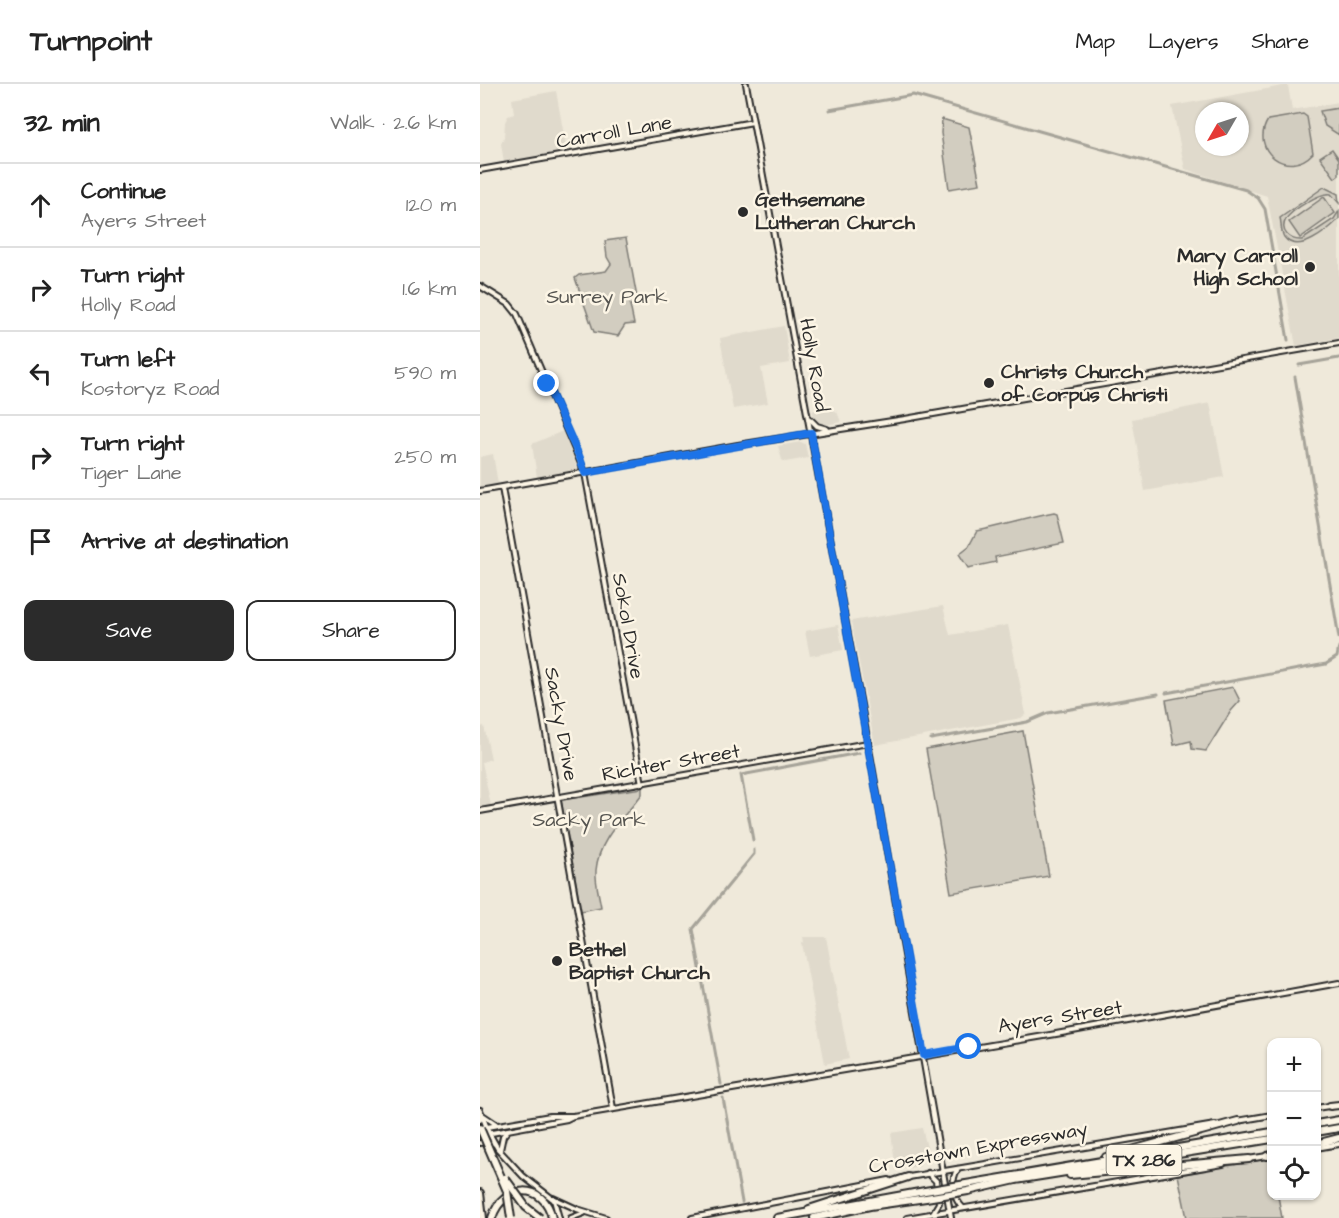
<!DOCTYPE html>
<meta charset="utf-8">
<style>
:root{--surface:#fff;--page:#f6f6f6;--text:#222;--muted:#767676;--line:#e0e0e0;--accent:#2b2b2b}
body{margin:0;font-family:"Architects Daughter",sans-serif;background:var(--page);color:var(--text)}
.controls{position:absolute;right:18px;bottom:18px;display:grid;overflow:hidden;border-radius:12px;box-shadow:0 2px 4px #0004}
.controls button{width:54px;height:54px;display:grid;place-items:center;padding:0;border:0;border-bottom:2px solid var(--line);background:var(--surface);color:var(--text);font:30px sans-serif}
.compass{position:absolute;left:715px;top:18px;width:54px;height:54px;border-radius:50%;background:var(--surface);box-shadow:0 2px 4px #0004;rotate:231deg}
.stop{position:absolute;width:18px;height:18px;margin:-14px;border:4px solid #1a73e8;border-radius:50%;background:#fff}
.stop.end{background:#1a73e8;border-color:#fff;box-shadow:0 2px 6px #0008}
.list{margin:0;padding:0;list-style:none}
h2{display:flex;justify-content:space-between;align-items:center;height:78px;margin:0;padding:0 24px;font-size:26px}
h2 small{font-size:20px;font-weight:400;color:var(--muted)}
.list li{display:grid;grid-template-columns:39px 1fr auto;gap:18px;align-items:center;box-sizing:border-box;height:84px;padding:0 24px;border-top:2px solid var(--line)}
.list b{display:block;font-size:22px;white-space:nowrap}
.list p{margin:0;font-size:20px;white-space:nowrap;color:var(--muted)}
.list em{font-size:20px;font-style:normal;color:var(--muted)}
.actions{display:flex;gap:12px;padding:18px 24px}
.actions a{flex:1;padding:14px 0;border:2px solid var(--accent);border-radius:12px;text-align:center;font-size:21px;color:var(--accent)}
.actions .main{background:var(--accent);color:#fff}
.icon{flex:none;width:33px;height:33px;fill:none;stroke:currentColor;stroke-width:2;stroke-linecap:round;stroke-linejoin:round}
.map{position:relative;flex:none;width:859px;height:1134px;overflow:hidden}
header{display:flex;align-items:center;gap:36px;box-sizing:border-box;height:84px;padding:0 30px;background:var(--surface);border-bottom:2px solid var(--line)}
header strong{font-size:28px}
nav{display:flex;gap:33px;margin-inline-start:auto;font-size:21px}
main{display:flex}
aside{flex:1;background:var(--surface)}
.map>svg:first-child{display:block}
</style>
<header>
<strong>Turnpoint</strong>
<nav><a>Map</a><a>Layers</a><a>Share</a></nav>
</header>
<main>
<aside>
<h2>32 min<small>Walk · 2.6 km</small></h2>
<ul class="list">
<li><svg class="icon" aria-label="ahead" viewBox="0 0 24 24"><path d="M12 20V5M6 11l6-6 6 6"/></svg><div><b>Continue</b><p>Ayers Street</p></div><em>120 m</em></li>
<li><svg class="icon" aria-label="right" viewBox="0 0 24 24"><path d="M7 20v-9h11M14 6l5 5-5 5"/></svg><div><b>Turn right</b><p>Holly Road</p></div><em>1.6 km</em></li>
<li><svg class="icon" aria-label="left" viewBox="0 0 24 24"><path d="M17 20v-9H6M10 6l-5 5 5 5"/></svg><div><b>Turn left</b><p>Kostoryz Road</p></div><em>590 m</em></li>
<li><svg class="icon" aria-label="right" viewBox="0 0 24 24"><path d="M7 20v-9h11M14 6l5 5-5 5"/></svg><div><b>Turn right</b><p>Tiger Lane</p></div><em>250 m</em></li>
<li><svg class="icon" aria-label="arrive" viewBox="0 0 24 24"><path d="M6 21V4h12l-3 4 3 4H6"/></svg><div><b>Arrive at destination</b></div></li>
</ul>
<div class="actions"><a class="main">Save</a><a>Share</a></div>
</aside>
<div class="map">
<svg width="859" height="1134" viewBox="0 0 859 1134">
<rect width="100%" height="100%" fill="#efe9da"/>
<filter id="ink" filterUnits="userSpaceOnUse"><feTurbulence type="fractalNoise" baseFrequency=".0167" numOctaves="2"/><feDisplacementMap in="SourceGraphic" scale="12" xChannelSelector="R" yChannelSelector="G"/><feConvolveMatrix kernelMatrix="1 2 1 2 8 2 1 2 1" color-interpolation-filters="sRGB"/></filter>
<g filter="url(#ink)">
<g fill="#e0dacc" fill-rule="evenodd">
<path d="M808,1L812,26L859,18V254L816,262L787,112L705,85L692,22ZM724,27H760V63H724Z"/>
<path d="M76,7L87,68L24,78L21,60L24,53L25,38L28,32L34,30L32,15Z"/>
<path d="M304,242L310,279L281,284L288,319L253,325L240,254Z"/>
<path d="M730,319L744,393L665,407L652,335Z"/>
<path d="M347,322L357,328L361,338L344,341L336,337L332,327Z"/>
<path d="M83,347L98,385L57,393L52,360Z"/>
<path d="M321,358L325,360L328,374L305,378L302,376L298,362Z"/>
<path d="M13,370L18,400L0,403V373Z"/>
<path d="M463,522L470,551L528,541L546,630L541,634L395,661L371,537Z"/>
<path d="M358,541L363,566L330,572L325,547Z"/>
<path d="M4,642L11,675L2,678L11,722L0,724V643Z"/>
<path d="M323,853H346L369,975L345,980L322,859L324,858Z"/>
<path d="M442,1044L449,1071L447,1075L440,1079V1082L416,1086L411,1049Z"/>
</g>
<g fill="#d2cdc0" stroke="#7e7c76" stroke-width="1.5">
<path d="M859,24V51L845,42L840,27Z"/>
<path d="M823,30L827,33L833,69C808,96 769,66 788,36Z"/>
<path d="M462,35L489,43L500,100L469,105L461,49Z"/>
<path d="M852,65L859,75V91L855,94L840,73Z"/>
<path d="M844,103L858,110L859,119L851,110C840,108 812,126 806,135C799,147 810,157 822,156L854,135L859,127V135C848,146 818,172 804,153C800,147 802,140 800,134Z"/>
<path d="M844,113L855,129L820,154L809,138Z"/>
<path d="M146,154L158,219L150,221L154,240L145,241L138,252L114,248L95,194L99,191L126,187L131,180L127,173L125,157Z"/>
<path d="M574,429L577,430L584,459L515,473L516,478L488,484L479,470L489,462L497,447C523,442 548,434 574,429Z"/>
<path d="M753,603L760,617L751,627L726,667L712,665L711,657L694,661L686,616Z"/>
<path d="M543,647L569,792L471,809L446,665Z"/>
<path d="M162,704V710C144,734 119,754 116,786C115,798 119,811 121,823L101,827L81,716Z"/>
<path d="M791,1074L792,1112H798L802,1134H707L698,1091Z"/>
</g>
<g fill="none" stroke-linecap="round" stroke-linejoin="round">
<g stroke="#a6a399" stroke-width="3">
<path d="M349,26L433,11L766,106L778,114L785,125L808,256"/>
<path d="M819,281L859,274"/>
<path d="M815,293L859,554"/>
<path d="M686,609L846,580L857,573L859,563"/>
<path d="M451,655L547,638L568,629L678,610"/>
<path d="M273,756L261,691L379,669"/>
<path d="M241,1000L213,845L274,770V766"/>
<path d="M243,1014L262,1118"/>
</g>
<g stroke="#2b2b2b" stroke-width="8">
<g id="tertiary">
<path d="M0,86L273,38"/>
<path d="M0,202L29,220L37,230L105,389L162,700"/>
<path d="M22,404L133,1024"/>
<path d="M0,727L388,659"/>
</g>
</g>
<g stroke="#2b2b2b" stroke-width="8">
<g id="secondary">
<path d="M266,0L388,659L471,1134"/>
<path d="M330,335L337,342L347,345"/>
<path d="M0,407L258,361L425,335L859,259"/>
<path d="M836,1024L849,1022"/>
<path d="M0,1026L9,1049L18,1065L43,1092L74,1116L79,1134"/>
<path d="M0,1036L1,1030L16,1040"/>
<path d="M757,1037L792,1031"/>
<path d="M1,1044L70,1032H93L576,950L859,899"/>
<path d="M1,1051L87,1035L93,1032"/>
<path d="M0,1059L8,1057L15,1060"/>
<path d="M836,1064L859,1060"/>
<path d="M20,1066L23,1052L28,1046"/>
<path d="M768,1075L787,1072"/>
<path d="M478,1085C470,1095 473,1115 483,1124"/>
<path d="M448,1089L456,1097L459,1119L453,1129"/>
<path d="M429,1093L735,1041"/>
<path d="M73,1114L97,1125L126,1134"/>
<path d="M91,1134L104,1129"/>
<path d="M212,1134L409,1096"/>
<path d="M427,1134L743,1080"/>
</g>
</g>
<g stroke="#2b2b2b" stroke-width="10">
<g id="motorway">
<path d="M850,1022L859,1021"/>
<path d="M836,1040L859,1036"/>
<path d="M836,1048L859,1044"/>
<path d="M836,1060L859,1054"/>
<path d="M787,1072L792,1071"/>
<path d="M626,1073L758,1037"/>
<path d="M590,1091L769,1075"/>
<path d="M486,1100L792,1048"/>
<path d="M488,1107L536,1096L792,1055"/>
<path d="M0,1109L3,1134"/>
<path d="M329,1125L428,1093"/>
<path d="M12,1134C23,1099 65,1098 72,1134"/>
<path d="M297,1134L445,1107"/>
<path d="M334,1134L390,1122L446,1114"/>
</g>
</g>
<use href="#tertiary" stroke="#fcf5e5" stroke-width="4"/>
<use href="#secondary" stroke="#fcf5e5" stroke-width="4"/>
<use href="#motorway" stroke="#fcf5e5" stroke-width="6"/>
<g stroke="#2b2b2b" stroke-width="10" stroke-linecap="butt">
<g id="motorway-bridge">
<path d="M0,1044L27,1107L31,1134"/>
<path d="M25,1094L46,1123L60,1134"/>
<path d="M445,1107L486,1100"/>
<path d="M446,1114L488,1107"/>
</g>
</g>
<use href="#motorway-bridge" stroke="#fcf5e5" stroke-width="6"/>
</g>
</g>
<g fill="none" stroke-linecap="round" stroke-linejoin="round" filter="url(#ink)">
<path stroke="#1a73e8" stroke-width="8" d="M67,300L100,374L105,389L331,349L444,971L489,963"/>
</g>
<g fill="#2b2b2b" stroke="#fcf5e5" stroke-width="2">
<circle cx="263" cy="128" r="6"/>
<circle cx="830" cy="183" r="6"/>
<circle cx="509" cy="299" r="6"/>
<circle cx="77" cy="877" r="6"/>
</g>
<g text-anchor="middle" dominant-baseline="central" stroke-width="5" stroke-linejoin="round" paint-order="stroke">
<rect fill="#fcf5e5" stroke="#6a6863" stroke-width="1.5" x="626.5" y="1061" width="75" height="30" rx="4.5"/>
<g font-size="18" font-weight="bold" fill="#2b2b2b">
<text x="664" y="1076">TX 286</text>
</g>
<g font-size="20" fill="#2b2b2b" stroke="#fcf5e5">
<text transform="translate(134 48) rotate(-10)">Carroll Lane</text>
<text transform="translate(334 281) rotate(80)">Holly Road</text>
<text transform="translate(148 542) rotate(80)">Sokol Drive</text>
<text transform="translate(81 640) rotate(80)">Sacky Drive</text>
<text transform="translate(191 679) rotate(-10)">Richter Street</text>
<text transform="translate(580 933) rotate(-9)">Ayers Street</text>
<text transform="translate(498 1064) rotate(-10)">Crosstown Expressway</text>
</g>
<g font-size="20" font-weight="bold" fill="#2b2b2b" stroke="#fcf5e5" text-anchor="start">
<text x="275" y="116">Gethsemane<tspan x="275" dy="23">Lutheran Church</tspan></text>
<text x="818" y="172" text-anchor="end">Mary Carroll<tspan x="818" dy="23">High School</tspan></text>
<text x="521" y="288">Christs Church<tspan x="521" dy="23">of Corpus Christi</tspan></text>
<text x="89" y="866">Bethel<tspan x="89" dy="23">Baptist Church</tspan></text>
</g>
<g font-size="20" fill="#555450" stroke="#fcf5e5">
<text x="127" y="213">Surrey Park</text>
<text x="109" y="736">Sacky Park</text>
</g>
</g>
</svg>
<div class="controls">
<button>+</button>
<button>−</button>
<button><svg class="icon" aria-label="locate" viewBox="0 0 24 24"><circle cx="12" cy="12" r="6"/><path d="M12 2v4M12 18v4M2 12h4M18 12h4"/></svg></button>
</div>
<svg class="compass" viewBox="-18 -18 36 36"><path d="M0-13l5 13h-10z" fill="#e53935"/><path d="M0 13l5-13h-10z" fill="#767676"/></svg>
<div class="stop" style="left:489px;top:963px"></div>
<div class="stop end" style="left:67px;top:300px"></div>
</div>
</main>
